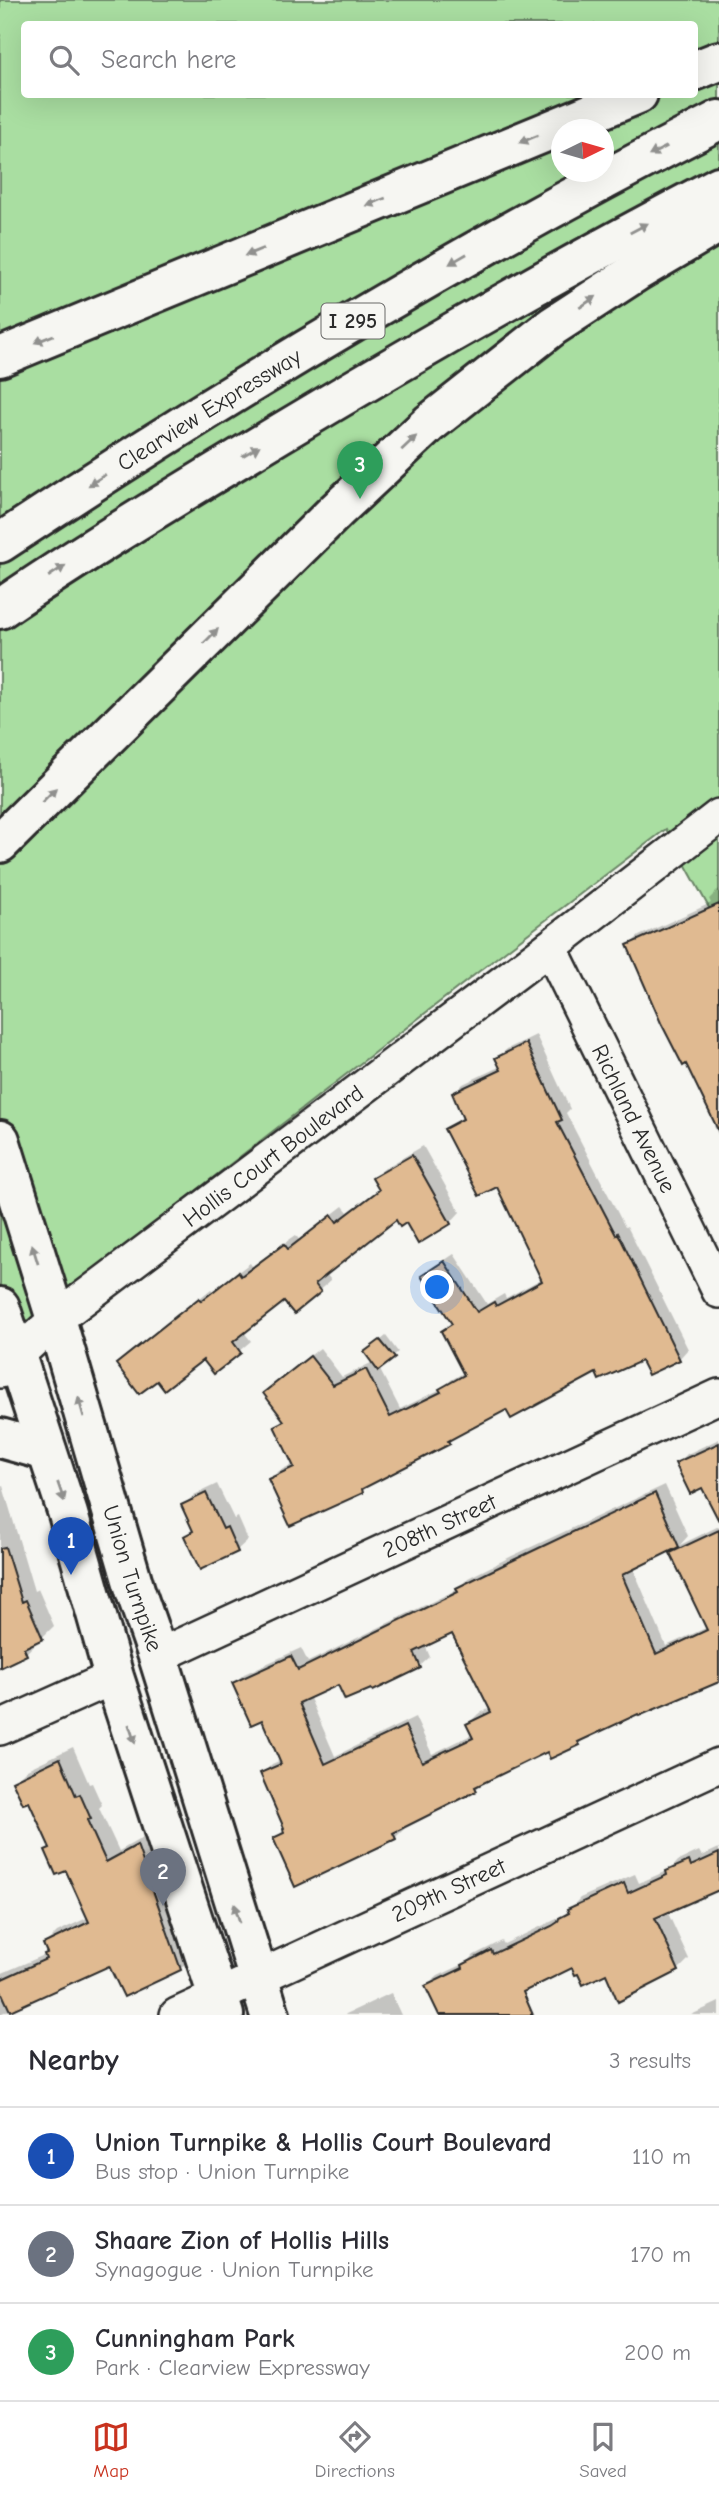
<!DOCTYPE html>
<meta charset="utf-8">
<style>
:root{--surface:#fff;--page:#f7f7f7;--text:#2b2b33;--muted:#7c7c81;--line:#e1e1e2;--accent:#c8321e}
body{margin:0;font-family:"Comic Neue",sans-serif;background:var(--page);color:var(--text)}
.compass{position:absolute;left:551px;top:119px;width:63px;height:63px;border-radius:50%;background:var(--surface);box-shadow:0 7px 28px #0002;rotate:85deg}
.you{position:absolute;left:438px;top:1288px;width:24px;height:24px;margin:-18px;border:5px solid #fff;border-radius:50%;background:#1a73e8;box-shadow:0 0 0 10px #1a73e833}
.badge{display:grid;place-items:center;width:46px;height:46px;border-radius:50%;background:var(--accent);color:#fff;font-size:23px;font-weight:700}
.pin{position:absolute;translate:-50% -58px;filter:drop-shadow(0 2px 4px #0008)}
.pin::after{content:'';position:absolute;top:37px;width:24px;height:21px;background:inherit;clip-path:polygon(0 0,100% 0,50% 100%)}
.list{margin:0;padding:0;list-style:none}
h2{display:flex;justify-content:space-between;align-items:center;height:91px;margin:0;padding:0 28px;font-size:30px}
h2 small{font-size:23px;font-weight:400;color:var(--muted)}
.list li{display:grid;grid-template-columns:46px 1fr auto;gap:21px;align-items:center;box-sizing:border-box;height:98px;padding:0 28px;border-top:2px solid var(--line)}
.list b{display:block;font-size:26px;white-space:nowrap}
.list p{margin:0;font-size:23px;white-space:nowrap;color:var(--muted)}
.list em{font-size:23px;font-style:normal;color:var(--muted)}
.icon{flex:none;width:38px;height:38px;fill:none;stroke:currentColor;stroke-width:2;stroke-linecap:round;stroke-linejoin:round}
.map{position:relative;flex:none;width:719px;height:2015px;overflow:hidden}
.search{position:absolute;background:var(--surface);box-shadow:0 7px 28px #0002;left:21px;right:21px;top:21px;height:77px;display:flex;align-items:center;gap:18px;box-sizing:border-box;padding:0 24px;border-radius:7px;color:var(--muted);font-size:26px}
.sheet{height:385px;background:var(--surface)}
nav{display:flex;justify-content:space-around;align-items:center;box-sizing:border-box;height:98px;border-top:2px solid var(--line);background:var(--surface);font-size:19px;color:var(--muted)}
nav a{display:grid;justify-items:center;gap:4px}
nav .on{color:var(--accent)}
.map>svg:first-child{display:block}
</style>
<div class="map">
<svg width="719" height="2015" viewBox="0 0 719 2015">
<rect width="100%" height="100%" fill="#f6f6f2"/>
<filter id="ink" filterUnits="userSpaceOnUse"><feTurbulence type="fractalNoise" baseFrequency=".0143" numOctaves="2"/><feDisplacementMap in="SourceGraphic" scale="14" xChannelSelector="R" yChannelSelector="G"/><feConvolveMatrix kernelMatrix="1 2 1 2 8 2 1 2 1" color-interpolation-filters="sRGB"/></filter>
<g filter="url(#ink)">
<path fill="#a9dea1" stroke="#6a8466" stroke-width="2" fill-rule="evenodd" d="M0,0H719V926L666,829L513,945L54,1301L0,1349ZM24,24H694V94H24ZM562,130H604V172H562Z"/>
<g fill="#0003" fill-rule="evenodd">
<path d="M719,889V1137L714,1126L717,1123L629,945L639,936L711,903L709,899Z"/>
<path d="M536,1035L570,1109L566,1113L625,1227L627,1226L688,1349L679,1359L642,1358L596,1370L507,1407L457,1434L449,1442L371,1482L362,1491L270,1480L279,1471L295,1463L276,1426L284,1418L274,1384L320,1348L342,1377L373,1362L371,1348L386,1336L398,1352L379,1368L400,1409L443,1388L451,1380L465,1372L443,1331L452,1321L424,1277L433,1268L454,1254L487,1304L504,1294L506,1298L543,1278L498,1184L446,1129L464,1116L454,1094L463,1084L501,1066L497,1058L507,1049Z"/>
<path d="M423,1146L460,1212L450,1223L406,1221L396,1217L326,1274L331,1280L294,1312L284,1299L243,1331L251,1341L214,1372L203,1357L157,1378L118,1364L211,1289L213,1291L250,1263L252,1266L296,1235L299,1240L343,1206L348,1212L380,1188L374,1178L385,1168Z"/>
<path d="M719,1439V1518L703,1486L677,1464L687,1454Z"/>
<path d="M217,1484L234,1519L238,1517L248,1540L237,1550L201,1568L186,1536L194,1528L183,1506L194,1495Z"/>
<path d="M665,1485L688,1536L680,1545L719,1526V1680L639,1711L586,1736L579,1744L548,1750L486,1780L476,1789L403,1825L405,1828L395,1838L275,1839L286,1828L262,1774L272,1764L281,1760L263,1717L234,1683L244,1674L301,1648L308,1662L458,1589L468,1578L512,1556ZM680,1545L672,1554L708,1627L666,1646L633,1568ZM453,1632L491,1708L478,1714L468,1724L473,1734L432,1754L415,1717L335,1756L309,1696L339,1683L420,1666L430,1657L425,1645Z"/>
<path d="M3,1486L34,1591L38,1589L54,1626L26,1653L0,1666V1487Z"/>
<path d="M73,1747L89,1784L92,1783L102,1805L99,1808L119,1851L149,1834L192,1956L180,1969L110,1964L0,2014V1974L49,1953L45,1944L57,1932L89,1917L66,1869L47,1850L51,1846L29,1799L15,1781L27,1769Z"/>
<path d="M719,1848V1891L718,1888L667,1911L689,1959L678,1970L607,1972L573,1966L474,2015H441L427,1986L438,1976L468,1962L474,1955L502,1941L504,1944L563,1916L580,1898L635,1874L639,1883L671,1869L678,1861L699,1851L702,1856Z"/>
<path d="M391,1993L401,2015H345L346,2014Z"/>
<path d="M719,2002V2015H691Z"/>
</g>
<g fill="#e0ba91" stroke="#2b2b2b" stroke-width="2" fill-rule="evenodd">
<path d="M719,904V1132L686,1064L683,1066L661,1023L627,945Z"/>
<path d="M526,1043L562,1120L557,1122L616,1235L618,1233L680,1360L648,1375L641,1361L599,1380L596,1373L511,1419L506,1410L448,1441L450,1444L362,1489L363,1493L290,1526L268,1479L294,1467L274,1426L284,1421L263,1393L310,1356L333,1385L366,1369L390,1417L441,1392L439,1389L464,1375L441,1331L452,1324L421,1276L444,1261L477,1312L494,1302L496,1306L542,1281L497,1187L479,1196L444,1129L463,1119L452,1093L501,1070L495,1058Z"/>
<path d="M412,1155L451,1224L418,1244L406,1223L400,1227L396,1220L315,1284L321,1292L294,1314L284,1302L233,1342L241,1353L214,1374L203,1360L164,1390L157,1381L139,1394L116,1364L199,1298L201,1301L238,1272L241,1276L284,1244L288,1249L332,1215L337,1222L379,1190L372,1178Z"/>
<path d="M380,1340L395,1358L378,1371L364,1352Z"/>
<path d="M719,1443V1521L702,1488L690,1494L675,1463Z"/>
<path d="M206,1493L223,1529L227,1527L238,1552L200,1570L184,1536L193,1531L181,1505Z"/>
<path d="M655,1493L679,1547L622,1575L656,1654L707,1630L670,1553L719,1530V1682L639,1716L638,1714L578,1742L580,1745L550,1759L547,1752L475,1787L477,1791L393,1833L396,1839L295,1887L273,1838L284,1833L283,1829L284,1828L260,1773L281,1764L262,1720L251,1725L232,1683L291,1656L298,1670L458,1592L456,1588L501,1566ZM452,1634L491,1712L466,1724L473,1738L422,1762L405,1726L325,1764L299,1703L338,1685L345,1700L371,1689L373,1691L421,1668L414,1652Z"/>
<path d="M5,1547L22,1602L26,1600L43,1639L24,1648L27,1655L0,1668V1548Z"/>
<path d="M60,1758L76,1796L80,1794L91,1819L87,1820L106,1862L137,1845L181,1970L124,1997L109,1966L10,2011L0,1989V1980L46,1959L44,1954L47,1953L43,1944L89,1922L66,1871L56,1875L45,1850L50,1848L29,1802L23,1804L12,1781Z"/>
<path d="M719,1853V1890L655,1918L679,1971L618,2002L606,1974L583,1985L578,1974L575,1975L572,1968L523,1992L533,2015H439L425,1986L463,1968L462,1965L491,1950L493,1954L552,1926L558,1922L559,1918L569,1913L567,1909L624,1883L628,1893L667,1875L666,1871L689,1861L691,1866Z"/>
</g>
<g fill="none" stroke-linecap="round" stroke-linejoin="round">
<g stroke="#2b2b2b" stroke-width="38">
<g id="minor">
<path id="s1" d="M550,947L719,1291"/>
<path id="s2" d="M0,1371L56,1319L550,947L719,816"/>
<path id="s3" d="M158,1656L719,1396"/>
<path d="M0,1728L114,1677"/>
<path id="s4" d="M177,2015L719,1765"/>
</g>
</g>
<g stroke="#2b2b2b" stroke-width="44">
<g id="major">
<path id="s5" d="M0,1140L56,1319L135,1590L158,1656L270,2015"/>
<path d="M0,1307L68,1514L114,1677L224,2015"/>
<path d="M0,1438L47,1451"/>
</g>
</g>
<g stroke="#2b2b2b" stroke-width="44">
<g id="highway">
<path d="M694,71L719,61"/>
<path d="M0,357L638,94"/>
<path id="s6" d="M0,543C232,389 471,247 719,120"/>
<path d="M0,609C91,547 185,491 279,434C424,347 570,264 719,186"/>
<path d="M0,843L336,511L430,423L553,326L636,272L719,223"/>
</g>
</g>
<use href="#minor" stroke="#f6f6f2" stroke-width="33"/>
<use href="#major" stroke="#f6f6f2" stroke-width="38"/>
<use href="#highway" stroke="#f6f6f2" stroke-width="38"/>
</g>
<defs><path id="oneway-solid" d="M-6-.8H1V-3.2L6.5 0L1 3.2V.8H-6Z" transform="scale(1.75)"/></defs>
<g fill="#90908e">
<use href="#oneway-solid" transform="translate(529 139) rotate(158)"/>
<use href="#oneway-solid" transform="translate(658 151) rotate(153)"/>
<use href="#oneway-solid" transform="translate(376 202) rotate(158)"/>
<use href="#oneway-solid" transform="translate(639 228) rotate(-28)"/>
<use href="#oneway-solid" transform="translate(254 252) rotate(158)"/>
<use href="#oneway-solid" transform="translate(458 259) rotate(150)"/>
<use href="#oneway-solid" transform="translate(588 302) rotate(-34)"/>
<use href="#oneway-solid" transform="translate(44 339) rotate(158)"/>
<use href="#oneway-solid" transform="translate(409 443) rotate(-43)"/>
<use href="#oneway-solid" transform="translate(251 451) rotate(-31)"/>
<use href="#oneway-solid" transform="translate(97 480) rotate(147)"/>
<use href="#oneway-solid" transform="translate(57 571) rotate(-33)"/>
<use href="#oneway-solid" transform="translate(211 636) rotate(-45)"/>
<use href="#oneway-solid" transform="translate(49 795) rotate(-45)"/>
<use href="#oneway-solid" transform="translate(35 1254) rotate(-107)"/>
<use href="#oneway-solid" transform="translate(81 1407) rotate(-106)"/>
<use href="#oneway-solid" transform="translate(61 1492) rotate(71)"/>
<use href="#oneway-solid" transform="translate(132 1734) rotate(72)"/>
<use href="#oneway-solid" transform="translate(237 1913) rotate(-107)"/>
</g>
</g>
<g text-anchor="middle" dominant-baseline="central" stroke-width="6" stroke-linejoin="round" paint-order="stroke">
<rect fill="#f6f6f2" stroke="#686867" stroke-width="2" x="321.5" y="303.5" width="63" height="35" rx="5"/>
<g font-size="21" font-weight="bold" fill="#2b2b2b">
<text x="353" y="321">I 295</text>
</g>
<g font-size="23" fill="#2b2b2b" stroke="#f6f6f2">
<text stroke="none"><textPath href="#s6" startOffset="248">Clearview Expressway</textPath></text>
<text stroke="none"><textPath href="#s1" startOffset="191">Richland Avenue</textPath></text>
<text stroke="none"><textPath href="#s2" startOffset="348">Hollis Court Boulevard</textPath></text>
<text stroke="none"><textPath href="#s3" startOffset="310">208th Street</textPath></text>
<text stroke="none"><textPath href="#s5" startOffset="458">Union Turnpike</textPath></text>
<text stroke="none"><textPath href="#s4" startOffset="299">209th Street</textPath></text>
</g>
</g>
</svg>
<svg class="compass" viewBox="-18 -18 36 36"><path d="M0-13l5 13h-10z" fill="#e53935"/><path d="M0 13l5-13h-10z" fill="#7c7c81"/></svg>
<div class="you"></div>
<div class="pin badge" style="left:71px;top:1575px;background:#1a4fb4">1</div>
<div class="pin badge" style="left:163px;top:1906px;background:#6b7280">2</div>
<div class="pin badge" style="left:360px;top:499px;background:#2e9e5b">3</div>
<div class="search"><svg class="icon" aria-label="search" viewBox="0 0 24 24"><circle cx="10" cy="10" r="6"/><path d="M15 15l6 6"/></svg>Search here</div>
</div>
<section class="sheet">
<h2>Nearby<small>3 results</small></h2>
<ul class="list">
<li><span class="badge" style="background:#1a4fb4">1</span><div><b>Union Turnpike &amp; Hollis Court Boulevard</b><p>Bus stop · Union Turnpike</p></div><em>110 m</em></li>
<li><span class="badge" style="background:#6b7280">2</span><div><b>Shaare Zion of Hollis Hills</b><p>Synagogue · Union Turnpike</p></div><em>170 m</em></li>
<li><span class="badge" style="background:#2e9e5b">3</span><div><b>Cunningham Park</b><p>Park · Clearview Expressway</p></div><em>200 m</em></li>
</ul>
</section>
<nav>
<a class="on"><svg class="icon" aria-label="map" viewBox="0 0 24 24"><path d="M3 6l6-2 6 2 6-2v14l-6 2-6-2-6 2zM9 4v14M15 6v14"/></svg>Map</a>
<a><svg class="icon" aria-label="directions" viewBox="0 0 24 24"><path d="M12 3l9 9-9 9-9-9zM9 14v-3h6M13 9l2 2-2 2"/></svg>Directions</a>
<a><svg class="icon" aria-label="saved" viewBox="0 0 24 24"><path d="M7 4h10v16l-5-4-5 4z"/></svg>Saved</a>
</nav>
